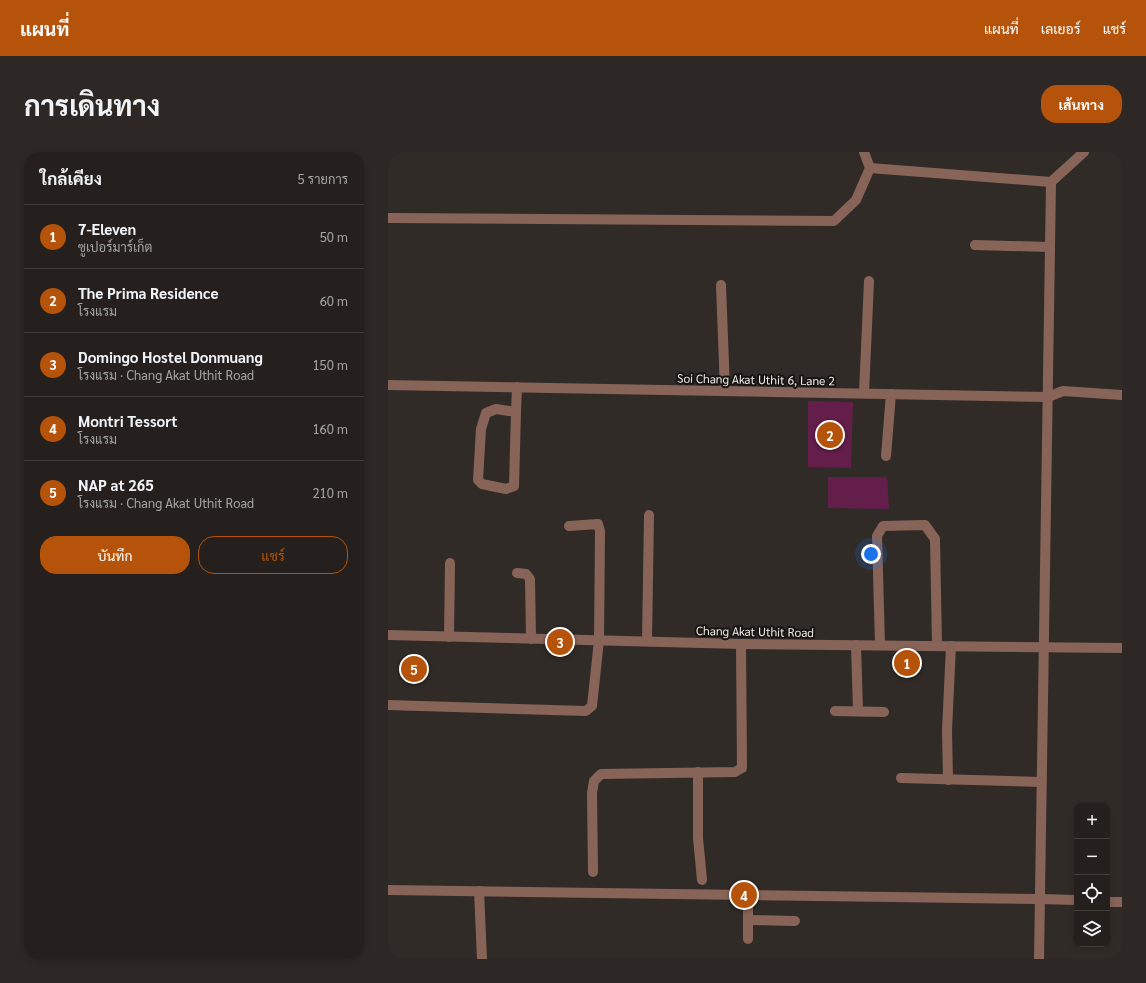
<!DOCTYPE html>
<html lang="th">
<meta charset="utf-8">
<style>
:root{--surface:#25201d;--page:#2d2826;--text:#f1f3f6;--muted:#a3a3a4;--line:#423e3b;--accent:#b45309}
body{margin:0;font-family:Georgia,Sarabun,serif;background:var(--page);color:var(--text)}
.controls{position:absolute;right:12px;bottom:12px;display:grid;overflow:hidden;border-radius:8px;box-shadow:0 2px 6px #0003}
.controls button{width:36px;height:36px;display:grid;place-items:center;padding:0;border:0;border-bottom:1px solid var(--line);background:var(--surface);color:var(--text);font:20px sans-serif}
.you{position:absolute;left:483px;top:402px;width:14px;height:14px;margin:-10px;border:3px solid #fff;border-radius:50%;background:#1a73e8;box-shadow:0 0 0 6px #1a73e833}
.badge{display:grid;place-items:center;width:26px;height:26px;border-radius:50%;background:var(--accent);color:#fff;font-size:13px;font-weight:700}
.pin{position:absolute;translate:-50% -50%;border:2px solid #fff;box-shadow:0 1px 4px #0006}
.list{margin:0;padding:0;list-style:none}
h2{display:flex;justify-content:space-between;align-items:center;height:52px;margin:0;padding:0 16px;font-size:17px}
h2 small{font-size:13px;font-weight:400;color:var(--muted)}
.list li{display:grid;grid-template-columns:26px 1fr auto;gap:12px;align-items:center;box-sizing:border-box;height:64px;padding:0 16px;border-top:1px solid var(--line)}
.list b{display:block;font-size:15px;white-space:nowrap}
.list p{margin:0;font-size:13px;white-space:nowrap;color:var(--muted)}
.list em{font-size:13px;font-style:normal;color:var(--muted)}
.actions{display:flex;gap:8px;padding:12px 16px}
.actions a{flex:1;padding:9px 0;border:1px solid var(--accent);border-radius:16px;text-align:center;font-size:14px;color:var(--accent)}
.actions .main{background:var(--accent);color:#fff}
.icon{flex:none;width:22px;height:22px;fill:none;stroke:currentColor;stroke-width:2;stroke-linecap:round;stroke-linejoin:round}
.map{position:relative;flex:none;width:734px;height:807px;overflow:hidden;border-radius:16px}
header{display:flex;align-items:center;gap:24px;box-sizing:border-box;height:56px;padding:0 20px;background:var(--accent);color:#fff}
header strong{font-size:19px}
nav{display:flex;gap:22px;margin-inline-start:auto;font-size:14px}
.intro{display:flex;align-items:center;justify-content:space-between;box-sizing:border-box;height:96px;padding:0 24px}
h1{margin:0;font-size:28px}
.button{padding:10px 18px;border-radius:16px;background:var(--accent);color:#fff;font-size:14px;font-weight:700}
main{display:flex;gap:24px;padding:0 24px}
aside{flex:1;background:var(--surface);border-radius:16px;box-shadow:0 2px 6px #0003}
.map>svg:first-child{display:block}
</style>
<header>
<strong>แผนที่</strong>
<nav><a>แผนที่</a><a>เลเยอร์</a><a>แชร์</a></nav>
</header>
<div class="intro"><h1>การเดินทาง</h1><a class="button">เส้นทาง</a></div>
<main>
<aside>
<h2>ใกล้เคียง<small>5 รายการ</small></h2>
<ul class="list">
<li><span class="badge">1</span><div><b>7-Eleven</b><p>ซูเปอร์มาร์เก็ต</p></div><em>50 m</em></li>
<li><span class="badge">2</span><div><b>The Prima Residence</b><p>โรงแรม</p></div><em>60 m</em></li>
<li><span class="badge">3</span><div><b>Domingo Hostel Donmuang</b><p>โรงแรม · Chang Akat Uthit Road</p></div><em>150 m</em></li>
<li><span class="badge">4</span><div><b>Montri Tessort</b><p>โรงแรม</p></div><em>160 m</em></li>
<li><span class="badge">5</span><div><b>NAP at 265</b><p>โรงแรม · Chang Akat Uthit Road</p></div><em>210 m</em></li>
</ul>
<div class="actions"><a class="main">บันทึก</a><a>แชร์</a></div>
</aside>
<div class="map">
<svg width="734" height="807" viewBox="0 0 734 807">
<rect width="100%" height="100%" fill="#312b27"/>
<g fill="#641e4a">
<path d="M420,249L465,250L463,316L420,315Z"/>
<path d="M440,325H499L501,357L440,356Z"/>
</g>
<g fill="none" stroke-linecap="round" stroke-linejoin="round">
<g stroke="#886458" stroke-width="10">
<path d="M482,16L663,30L696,0"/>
<path d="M0,66L446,69L468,48L482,16L476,0"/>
<path d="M587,93L662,95"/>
<path d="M333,133L337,239"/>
<path d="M0,233L660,245L675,239L734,243"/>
<path d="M476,241L481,129"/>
<path d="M108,257L128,260L126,334L118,337L94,332L90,328L93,277L98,261Z"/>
<path d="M128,260L129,235"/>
<path d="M498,304L503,242"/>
<path d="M129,421L138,422L142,427L143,487"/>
<path d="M0,483L353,492L734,496"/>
<path d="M61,485L62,411"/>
<path d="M259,489L261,363"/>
<path d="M468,493L470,559"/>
<path d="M492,493L489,384L495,374L537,373L547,387L549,493"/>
<path d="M0,553L198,559L204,554L211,488L212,379L210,372L181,374"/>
<path d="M447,559L496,560"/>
<path d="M310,620V686L314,728"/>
<path d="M513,626L653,630"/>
<path d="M560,628L559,578L563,494"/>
<path d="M205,720L204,641L206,629L213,622L347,620L354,616L353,492"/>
<path d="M0,738L651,747L689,748"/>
<path d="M91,739L94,807"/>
<path d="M719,750H734"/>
<path d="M360,768L407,769"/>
<path d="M360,787V743"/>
<path d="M651,807L663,30"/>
</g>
</g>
<g text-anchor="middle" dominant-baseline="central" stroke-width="4" stroke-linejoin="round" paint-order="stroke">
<g font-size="12" fill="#ece8e5" stroke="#171412">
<text transform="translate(368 227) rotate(1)">Soi Chang Akat Uthit 6, Lane 2</text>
<text transform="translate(367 479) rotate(1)">Chang Akat Uthit Road</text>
</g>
</g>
</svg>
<div class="controls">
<button>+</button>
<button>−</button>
<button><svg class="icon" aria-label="locate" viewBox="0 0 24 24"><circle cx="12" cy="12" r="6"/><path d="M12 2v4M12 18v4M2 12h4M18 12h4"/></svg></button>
<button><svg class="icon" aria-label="layers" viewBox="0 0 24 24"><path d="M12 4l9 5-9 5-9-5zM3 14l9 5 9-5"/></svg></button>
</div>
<div class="you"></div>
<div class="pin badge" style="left:519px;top:511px">1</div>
<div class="pin badge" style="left:442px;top:283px">2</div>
<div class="pin badge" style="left:172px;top:490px">3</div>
<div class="pin badge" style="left:356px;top:743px">4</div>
<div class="pin badge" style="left:26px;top:517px">5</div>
</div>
</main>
